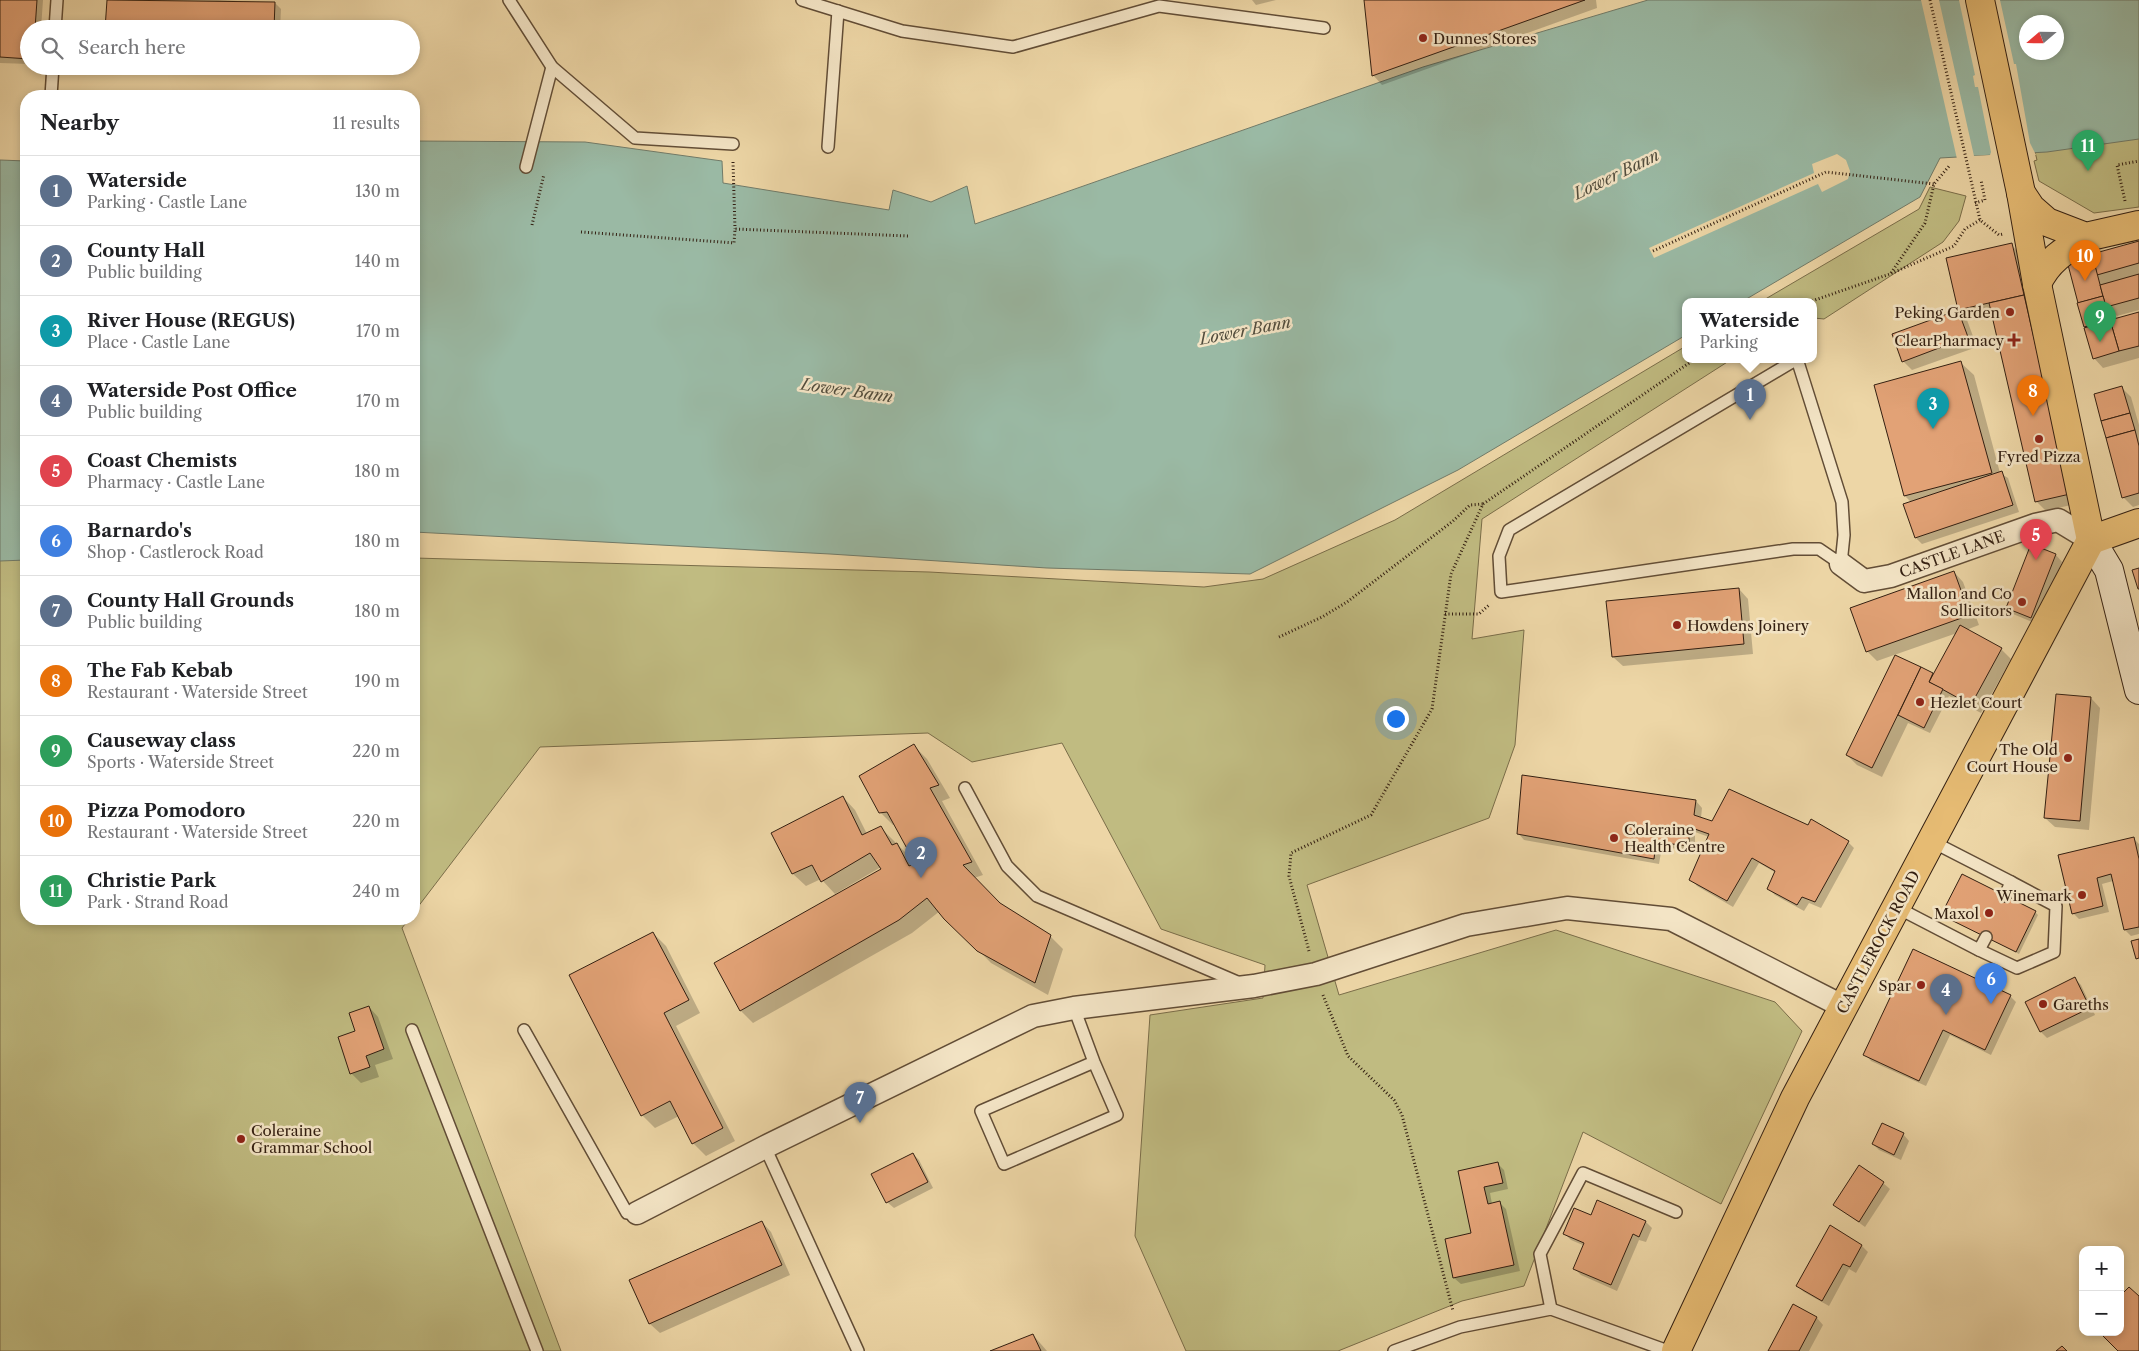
<!DOCTYPE html>
<meta charset="utf-8">
<style>
:root{--surface:#fff;--page:#f6f6f6;--text:#202124;--muted:#757577;--line:#e0e0e0;--accent:#8f2418}
body{margin:0;font-family:"Libre Caslon Text",serif;background:var(--page);color:var(--text)}
.controls{position:absolute;right:15px;bottom:15px;display:grid;overflow:hidden;border-radius:10px;box-shadow:0 2px 8px #0003}
.controls button{width:45px;height:45px;display:grid;place-items:center;padding:0;border:0;border-bottom:1px solid var(--line);background:var(--surface);color:var(--text);font:25px sans-serif}
.compass{position:absolute;left:2019px;top:15px;width:45px;height:45px;border-radius:50%;background:var(--surface);box-shadow:0 2px 8px #0003;rotate:250deg}
.you{position:absolute;left:1395px;top:718px;width:18px;height:18px;margin:-12px;border:4px solid #fff;border-radius:50%;background:#1a73e8;box-shadow:0 0 0 8px #1a73e833}
.badge{display:grid;place-items:center;width:32px;height:32px;border-radius:50%;background:var(--accent);color:#fff;font-size:16px;font-weight:700}
.pin{position:absolute;translate:-50% -41px;filter:drop-shadow(0 1px 2px #0008)}
.pin::after{content:'';position:absolute;top:26px;width:18px;height:15px;background:inherit;clip-path:polygon(0 0,100% 0,50% 100%)}
.popup{position:absolute;left:1682px;top:298px;width:135px;height:65px;box-sizing:border-box;display:grid;place-content:center;border-radius:10px;background:var(--surface);filter:drop-shadow(0 1px 4px #0005);font-size:16px;white-space:nowrap;color:var(--muted)}
.popup b{font-size:19px;color:var(--text)}
.popup::after{content:'';position:absolute;left:50%;top:100%;margin-left:-10px;border:10px solid transparent;border-top-color:var(--surface)}
.list{margin:0;padding:0;list-style:none}
h2{display:flex;justify-content:space-between;align-items:center;height:65px;margin:0;padding:0 20px;font-size:21px}
h2 small{font-size:16px;font-weight:400;color:var(--muted)}
.list li{display:grid;grid-template-columns:32px 1fr auto;gap:15px;align-items:center;box-sizing:border-box;height:70px;padding:0 20px;border-top:1px solid var(--line)}
.list b{display:block;font-size:19px;white-space:nowrap}
.list p{margin:0;font-size:16px;white-space:nowrap;color:var(--muted)}
.list em{font-size:16px;font-style:normal;color:var(--muted)}
.icon{flex:none;width:28px;height:28px;fill:none;stroke:currentColor;stroke-width:2;stroke-linecap:round;stroke-linejoin:round}
.map{position:relative;flex:none;width:2139px;height:1351px;overflow:hidden}
.search{position:absolute;background:var(--surface);box-shadow:0 2px 8px #0003;left:20px;top:20px;width:400px;height:55px;display:flex;align-items:center;gap:12px;box-sizing:border-box;padding:0 18px;border-radius:28px;color:var(--muted);font-size:19px}
.panel{position:absolute;background:var(--surface);box-shadow:0 2px 8px #0003;left:20px;top:90px;width:400px;height:835px;border-radius:20px}
.map>svg:first-child{display:block}
</style>
<div class="map">
<svg width="2139" height="1351" viewBox="0 0 2139 1351">
<rect width="100%" height="100%" fill="#edd6a6"/>
<filter id="stains"><feTurbulence type="fractalNoise" baseFrequency=".004" numOctaves="4"/><feColorMatrix values="0 0 0 0 .2 0 0 0 0 .09 0 0 0 0 .02 0 0 0 .5 -.17"/></filter>
<radialGradient id="worn" r=".72"><stop offset=".6" stop-color="#630" stop-opacity="0"/><stop offset="1" stop-color="#630" stop-opacity=".3"/></radialGradient>
<g fill="#c0bb81" stroke="#7a6d49">
<path d="M2139,128V207L2094,213L2039,181L2034,161L2037,160L2034,148Z"/>
<path d="M1930,187L1966,196L1959,221L1943,242L1824,319L1814,318V301H1762L1919,209Z"/>
<path d="M1686,346V359H1732L1482,519L1472,639L1524,630L1515,745L1489,818L1307,885L1339,995L1556,930L1775,1002L1802,1031L1721,1204L1583,1132L1524,1286L1462,1301L1338,1351H1186L1135,1236L1150,1015L1263,998L1265,965L1161,929L1062,743L972,762L928,733L540,747L414,912V558L929,572L1204,587L1263,579L1395,520Z"/>
<path d="M0,543L26,545V919H409L402,928L561,1351H0Z"/>
</g>
<g fill="#9ab9a4" stroke="#717b69" fill-rule="evenodd">
<path d="M1648,0H2139V139L2047,152L1940,158L1920,197L1743,301H1686V335L1458,470L1250,574L1047,568L830,554L414,532V141L585,142L722,161L723,183L889,210L893,190L931,202L967,186L975,224L1423,67ZM2026,22H2056V52H2026Z"/>
<path d="M0,160L26,161V560L0,561Z"/>
</g>
<g fill="#edd6a6">
<path d="M1921,0H1939L1974,156L1990,155L1991,152L1978,87H1975L1973,76L1975,75L1959,0H2000L2014,64H2016L2030,143L2036,155L1957,159Z"/>
<path d="M1837,154L1846,160L1850,171L1848,179L1822,192L1818,184L1654,258L1649,248L1814,173L1812,164Z"/>
</g>
<g fill="#0003">
<path d="M0,0H43L41,29H29V64L0,63Z"/>
<path d="M108,0H219L275,3L281,9L280,29H106Z"/>
<path d="M1252,0H1276L1256,5Z"/>
<path d="M1365,0H1596L1597,8L1382,85L1373,75Z"/>
<path d="M111,66H278V75Z"/>
<path d="M2139,242V310L2117,316L2111,310L2114,321L2139,314V358L2103,368L2094,358L2068,261Z"/>
<path d="M2011,245L2021,254L2079,503L2046,511L2036,501L1993,314L1967,320L1977,347L1912,370L1903,361L1894,335L1960,311L1948,259Z"/>
<path d="M1961,363L1974,375L2000,473L2008,478L2019,512L1922,544L1916,538L1905,504L1911,502L1905,496Z"/>
<path d="M2122,388L2131,397L2139,425V505L2133,507L2123,497Z"/>
<path d="M2032,546L2056,555L2062,562L2037,624L2013,614L2007,608Z"/>
<path d="M1954,572L1963,582L1979,625L1966,630L2001,649L2011,659L1981,713L1949,696L1930,733L1908,723L1882,777L1857,765L1847,755L1896,656L1934,675L1957,633L1877,661L1868,652L1852,609Z"/>
<path d="M1739,589L1748,599L1753,654L1623,666L1613,657Z"/>
<path d="M2091,698L2100,708L2089,830L2055,827L2045,818Z"/>
<path d="M914,746L927,759L950,798L942,801L983,875L974,878L1001,905L1050,936L1063,949L1048,995L991,963L940,911L912,933L753,1023L741,1011L883,870L881,867L835,894L821,879L806,886L793,874L773,833L843,797L855,810L867,834L881,828L910,857L914,865L917,863L896,825H893L880,812Z"/>
<path d="M1696,801L1702,808L1701,818L1713,822L1809,827L1848,842L1854,848L1821,908L1809,903L1804,911L1775,895L1769,889L1776,873L1759,863L1733,907L1697,886L1691,879L1709,837L1695,832V851L1662,847L1659,864L1524,840L1518,833Z"/>
<path d="M2133,838L2139,844V934L2131,936L2125,930L2113,881L2102,884L2109,912L2079,919L2073,913L2059,856Z"/>
<path d="M2035,912L2038,915L2019,954L1943,915Z"/>
<path d="M653,933L666,946L700,1013L676,1026L735,1141L706,1156L693,1143L679,1116L655,1128L642,1115Z"/>
<path d="M2075,979L2081,985L2095,1015L2047,1038L2041,1032Z"/>
<path d="M2010,996L2016,1002L1991,1055L1950,1035L1926,1086L1871,1061L1865,1054Z"/>
<path d="M369,1007L378,1017L393,1059L375,1065L379,1077L361,1083L351,1073L356,1032Z"/>
<path d="M1903,1134L1909,1141L1901,1160L1879,1150L1873,1144Z"/>
<path d="M913,1154L919,1160L933,1188L894,1208L887,1202Z"/>
<path d="M1498,1164L1504,1170L1508,1189L1490,1193L1492,1204L1500,1203L1506,1209L1520,1271L1461,1284L1454,1278L1473,1234L1459,1172Z"/>
<path d="M1883,1183L1890,1189L1865,1227L1835,1205Z"/>
<path d="M1591,1217L1646,1222L1652,1228L1646,1242L1639,1240L1617,1291L1581,1275L1575,1269L1585,1246L1571,1240L1565,1234Z"/>
<path d="M762,1222L771,1232L790,1275L660,1333L650,1324L631,1281Z"/>
<path d="M1862,1246L1868,1252L1856,1273L1849,1269L1829,1306L1804,1292L1798,1286Z"/>
<path d="M1793,1306L1817,1318L1823,1325L1809,1351H1769Z"/>
<path d="M1033,1335L1047,1351H993Z"/>
</g>
<g fill="#e2a276" stroke="#331f11">
<path d="M0,0H37L35,29H29V59L0,57Z"/>
<path d="M107,0L275,2L274,29H105Z"/>
<path d="M1364,0H1585L1372,76Z"/>
<path d="M216,66H272V69Z"/>
<path d="M2139,241V263L2097,275L2092,254Z"/>
<path d="M2012,243L2024,295L1958,310L1946,258Z"/>
<path d="M2092,254L2103,296L2078,303L2067,261Z"/>
<path d="M2139,274V298L2106,307L2100,285Z"/>
<path d="M2024,295L2070,494L2035,502L1989,303Z"/>
<path d="M2103,296L2110,320L2084,327L2077,303Z"/>
<path d="M1958,310L1968,337L1902,362L1892,334Z"/>
<path d="M2139,312V346L2119,351L2110,320Z"/>
<path d="M2110,320L2119,351L2093,359L2084,328Z"/>
<path d="M1961,361L1992,473L1904,496L1874,385Z"/>
<path d="M2122,386L2130,413L2101,421L2094,394Z"/>
<path d="M2130,413L2135,430L2106,438L2101,421Z"/>
<path d="M2135,430L2139,446V493L2122,498L2106,438Z"/>
<path d="M2002,471L2013,505L1915,538L1903,504Z"/>
<path d="M2031,544L2056,554L2031,618L2006,608Z"/>
<path d="M2139,568V589H2138L2132,570Z"/>
<path d="M1954,571L1970,615L1866,652L1850,608Z"/>
<path d="M1739,588L1744,644L1612,657L1606,601Z"/>
<path d="M1960,625L2002,648L1971,705L1929,682Z"/>
<path d="M1895,655L1921,667L1872,768L1846,755Z"/>
<path d="M1921,667L1933,673L1929,682L1943,689L1924,728L1898,715Z"/>
<path d="M2056,694L2091,697L2080,821L2044,818Z"/>
<path d="M914,744L939,785L930,788L972,862L963,865L1000,903L1051,935L1035,983L977,951L944,919L927,898L899,920L740,1011L714,963L881,869L870,853L821,882L812,865L792,874L771,833L843,796L862,835L881,826L892,845L897,843L909,866L915,863L887,812L879,813L859,776Z"/>
<path d="M1522,775L1696,800L1694,815L1712,821L1729,789L1808,825L1811,819L1849,841L1815,902L1802,897L1797,905L1767,889L1775,871L1752,858L1727,901L1689,880L1709,834L1689,827V846L1656,842L1654,859L1517,834Z"/>
<path d="M2134,837L2139,859V927L2124,930L2111,874L2097,878L2103,906L2072,914L2058,855Z"/>
<path d="M1962,874L2036,911L2016,952L1941,915Z"/>
<path d="M653,932L689,1000L664,1013L723,1128L692,1144L670,1101L641,1116L569,975Z"/>
<path d="M2139,939V958L2136,959L2131,941Z"/>
<path d="M1913,949L2011,995L1985,1050L1943,1030L1919,1081L1863,1055Z"/>
<path d="M2075,977L2090,1008L2040,1032L2025,1002Z"/>
<path d="M369,1006L384,1049L366,1056L370,1067L350,1074L338,1037L355,1031L349,1013Z"/>
<path d="M1882,1123L1904,1133L1894,1155L1872,1144Z"/>
<path d="M913,1153L928,1182L886,1203L871,1174Z"/>
<path d="M1498,1162L1503,1183L1484,1187L1488,1204L1500,1201L1514,1265L1453,1278L1445,1239L1471,1233L1458,1171Z"/>
<path d="M1859,1165L1884,1182L1859,1222L1833,1205Z"/>
<path d="M1597,1200L1646,1221L1639,1237L1633,1234L1611,1285L1573,1269L1584,1243L1563,1234L1574,1208L1591,1215Z"/>
<path d="M762,1221L782,1265L649,1324L629,1280Z"/>
<path d="M1830,1225L1862,1245L1850,1267L1843,1264L1822,1301L1796,1286Z"/>
<path d="M2129,1287L2139,1296V1351H2118L2099,1332H2120V1296Z"/>
<path d="M1793,1304L1817,1317L1799,1351H1768Z"/>
<path d="M1033,1334L1041,1351H990Z"/>
<path d="M2062,1346L2067,1351H2056Z"/>
</g>
<g fill="none" stroke-linecap="round" stroke-linejoin="round">
<g stroke="#624d36" stroke-width="14">
<g id="lane">
<path d="M509,0L552,67L635,138L733,144"/>
<path d="M802,0L902,31L1013,47L1159,6L1324,28"/>
<path d="M55,29L57,0"/>
<path d="M51,96L53,66"/>
<path d="M828,147L838,11"/>
<path d="M526,167L552,67"/>
<path d="M1797,359L1509,530L1499,556L1501,592L1793,549H1819L1841,564L1844,535L1842,502L1797,359"/>
<path d="M965,788L1007,866L1037,896L1242,984"/>
<path d="M1931,841L2011,882L2005,896"/>
<path d="M1896,907L1979,950L1986,937"/>
<path d="M1979,950L2017,968L2054,952L2056,906L2011,882"/>
<path d="M1074,1008L1094,1062L1117,1115L1004,1164L981,1111L1094,1062"/>
<path d="M412,1030L537,1351"/>
<path d="M524,1030L627,1213H637"/>
<path d="M765,1147L858,1351"/>
<path d="M1551,1309L1540,1254L1583,1173L1676,1212"/>
<path d="M1394,1351L1460,1327L1551,1309L1668,1351"/>
</g>
</g>
<g stroke="#624d36" stroke-width="25">
<g id="street">
<path d="M1841,564L1864,581L1891,576L2035,525L2058,520L2091,540"/>
<path d="M637,1213L765,1147L1033,1016L1074,1008L1254,986L1316,974L1466,925L1567,908L1671,919L1844,1007"/>
</g>
</g>
<g stroke="#331f11" stroke-width="30">
<path id="secondary" d="M2091,540L2109,570L2139,690"/>
</g>
<g stroke="#331f11" stroke-width="30">
<g id="primary">
<path d="M1980,0L2021,193L2037,284L2091,540"/>
<path d="M2021,193L2031,208L2047,222L2086,237L2139,225"/>
<path d="M2037,284C2047,261 2065,250 2086,237"/>
<path d="M2091,540L2139,523"/>
<path d="M1676,1351L1795,1098L2091,540"/>
</g>
</g>
<g stroke="#331f11" stroke-width="3" stroke-dasharray="1 2.5" stroke-linecap="butt">
<path d="M1930,0L1980,220L1999,235L2003,234"/>
<path d="M733,162L735,229"/>
<path d="M2125,201L2117,165L2139,161"/>
<path d="M1975,203L1985,200L1981,180"/>
<path d="M532,225L544,174"/>
<path d="M581,232L734,243L735,229L908,236"/>
<path d="M1653,251L1826,172L1934,184"/>
<path d="M1891,273L1925,223L1934,184L1950,165"/>
<path d="M1812,301L1890,274L1954,246L1965,229L1980,220"/>
<path d="M1445,614H1479L1489,605"/>
<path d="M1279,637L1322,617L1347,602L1453,521L1470,505L1483,504"/>
<path d="M1309,951L1289,876L1291,853L1371,815L1432,709L1451,574L1483,504L1695,359"/>
<path d="M1323,995L1348,1056L1394,1100L1402,1115L1453,1311"/>
</g>
<use href="#lane" stroke="#f3e4c5" stroke-width="11"/>
<use href="#street" stroke="#f3e4c5" stroke-width="22"/>
<use href="#secondary" stroke="#f3e4c5" stroke-width="28"/>
<use href="#primary" stroke="#e6bb73" stroke-width="28"/>
</g>
<g fill="#8f2418" stroke="#f3e4c5" stroke-width="2">
<circle cx="1423" cy="38" r="5"/>
<circle cx="2010" cy="312" r="5"/>
<path d="M2011.5 332.5h5v5h5v5h-5v5h-5v-5h-5v-5h5z"/>
<circle cx="2039" cy="439" r="5"/>
<circle cx="2022" cy="602" r="5"/>
<circle cx="1677" cy="625" r="5"/>
<circle cx="1920" cy="702" r="5"/>
<circle cx="2068" cy="758" r="5"/>
<circle cx="1614" cy="838" r="5"/>
<circle cx="2082" cy="895" r="5"/>
<circle cx="1989" cy="913" r="5"/>
<circle cx="1921" cy="985" r="5"/>
<circle cx="2043" cy="1004" r="5"/>
<circle cx="241" cy="1139" r="5"/>
</g>
<g text-anchor="middle" dominant-baseline="central" stroke-width="5" stroke-linejoin="round" paint-order="stroke">
<g font-size="15" fill="#331f11" stroke="#f3e4c5" text-anchor="end">
<text x="1433" y="38" text-anchor="start">Dunnes Stores</text>
<text x="2000" y="312">Peking Garden</text>
<text x="2004" y="340">ClearPharmacy</text>
<text x="2039" y="456" text-anchor="middle">Fyred Pizza</text>
<text x="2012" y="593">Mallon and Co<tspan x="2012" dy="17">Sollicitors</tspan></text>
<text x="1687" y="625" text-anchor="start">Howdens Joinery</text>
<text x="1930" y="702" text-anchor="start">Hezlet Court</text>
<text x="2058" y="749">The Old<tspan x="2058" dy="17">Court House</tspan></text>
<text x="1624" y="829" text-anchor="start">Coleraine<tspan x="1624" dy="17">Health Centre</tspan></text>
<text x="2072" y="895">Winemark</text>
<text x="1979" y="913">Maxol</text>
<text x="1911" y="985">Spar</text>
<text x="2053" y="1004" text-anchor="start">Gareths</text>
<text x="251" y="1130" text-anchor="start">Coleraine<tspan x="251" dy="17">Grammar School</tspan></text>
</g>
<g font-size="15" fill="#331f11" stroke="#f3e4c5">
<text transform="translate(1952 554) rotate(-20)">CASTLE LANE</text>
<text transform="translate(1878 942) rotate(-62)">CASTLEROCK ROAD</text>
</g>
<g font-size="16" font-style="italic" fill="#524d3d" stroke="#f3e4c5">
<text transform="translate(1616 174) rotate(-26)">Lower Bann</text>
<text transform="translate(1245 330) rotate(-11)">Lower Bann</text>
<text transform="translate(847 390) rotate(8)">Lower Bann</text>
</g>
</g>
<rect width="100%" height="100%" filter="url(#stains)"/>
<rect width="100%" height="100%" fill="url(#worn)"/>
</svg>
<div class="controls">
<button>+</button>
<button>−</button>
</div>
<svg class="compass" viewBox="-18 -18 36 36"><path d="M0-13l5 13h-10z" fill="#e53935"/><path d="M0 13l5-13h-10z" fill="#757577"/></svg>
<div class="you"></div>
<div class="pin badge" style="left:1750px;top:420px;background:#5c6f8a">1</div>
<div class="popup"><b>Waterside</b>Parking</div>
<div class="pin badge" style="left:921px;top:878px;background:#5c6f8a">2</div>
<div class="pin badge" style="left:1933px;top:429px;background:#0f9aa8">3</div>
<div class="pin badge" style="left:1946px;top:1015px;background:#5c6f8a">4</div>
<div class="pin badge" style="left:2036px;top:560px;background:#e0444e">5</div>
<div class="pin badge" style="left:1991px;top:1004px;background:#3f7fe0">6</div>
<div class="pin badge" style="left:860px;top:1123px;background:#5c6f8a">7</div>
<div class="pin badge" style="left:2033px;top:416px;background:#e8710a">8</div>
<div class="pin badge" style="left:2100px;top:342px;background:#2e9e5b">9</div>
<div class="pin badge" style="left:2085px;top:281px;background:#e8710a">10</div>
<div class="pin badge" style="left:2088px;top:171px;background:#2e9e5b">11</div>
<div class="search"><svg class="icon" aria-label="search" viewBox="0 0 24 24"><circle cx="10" cy="10" r="6"/><path d="M15 15l6 6"/></svg>Search here</div>
<section class="panel">
<h2>Nearby<small>11 results</small></h2>
<ul class="list">
<li><span class="badge" style="background:#5c6f8a">1</span><div><b>Waterside</b><p>Parking · Castle Lane</p></div><em>130 m</em></li>
<li><span class="badge" style="background:#5c6f8a">2</span><div><b>County Hall</b><p>Public building</p></div><em>140 m</em></li>
<li><span class="badge" style="background:#0f9aa8">3</span><div><b>River House (REGUS)</b><p>Place · Castle Lane</p></div><em>170 m</em></li>
<li><span class="badge" style="background:#5c6f8a">4</span><div><b>Waterside Post Office</b><p>Public building</p></div><em>170 m</em></li>
<li><span class="badge" style="background:#e0444e">5</span><div><b>Coast Chemists</b><p>Pharmacy · Castle Lane</p></div><em>180 m</em></li>
<li><span class="badge" style="background:#3f7fe0">6</span><div><b>Barnardo's</b><p>Shop · Castlerock Road</p></div><em>180 m</em></li>
<li><span class="badge" style="background:#5c6f8a">7</span><div><b>County Hall Grounds</b><p>Public building</p></div><em>180 m</em></li>
<li><span class="badge" style="background:#e8710a">8</span><div><b>The Fab Kebab</b><p>Restaurant · Waterside Street</p></div><em>190 m</em></li>
<li><span class="badge" style="background:#2e9e5b">9</span><div><b>Causeway class</b><p>Sports · Waterside Street</p></div><em>220 m</em></li>
<li><span class="badge" style="background:#e8710a">10</span><div><b>Pizza Pomodoro</b><p>Restaurant · Waterside Street</p></div><em>220 m</em></li>
<li><span class="badge" style="background:#2e9e5b">11</span><div><b>Christie Park</b><p>Park · Strand Road</p></div><em>240 m</em></li>
</ul>
</section>
</div>
